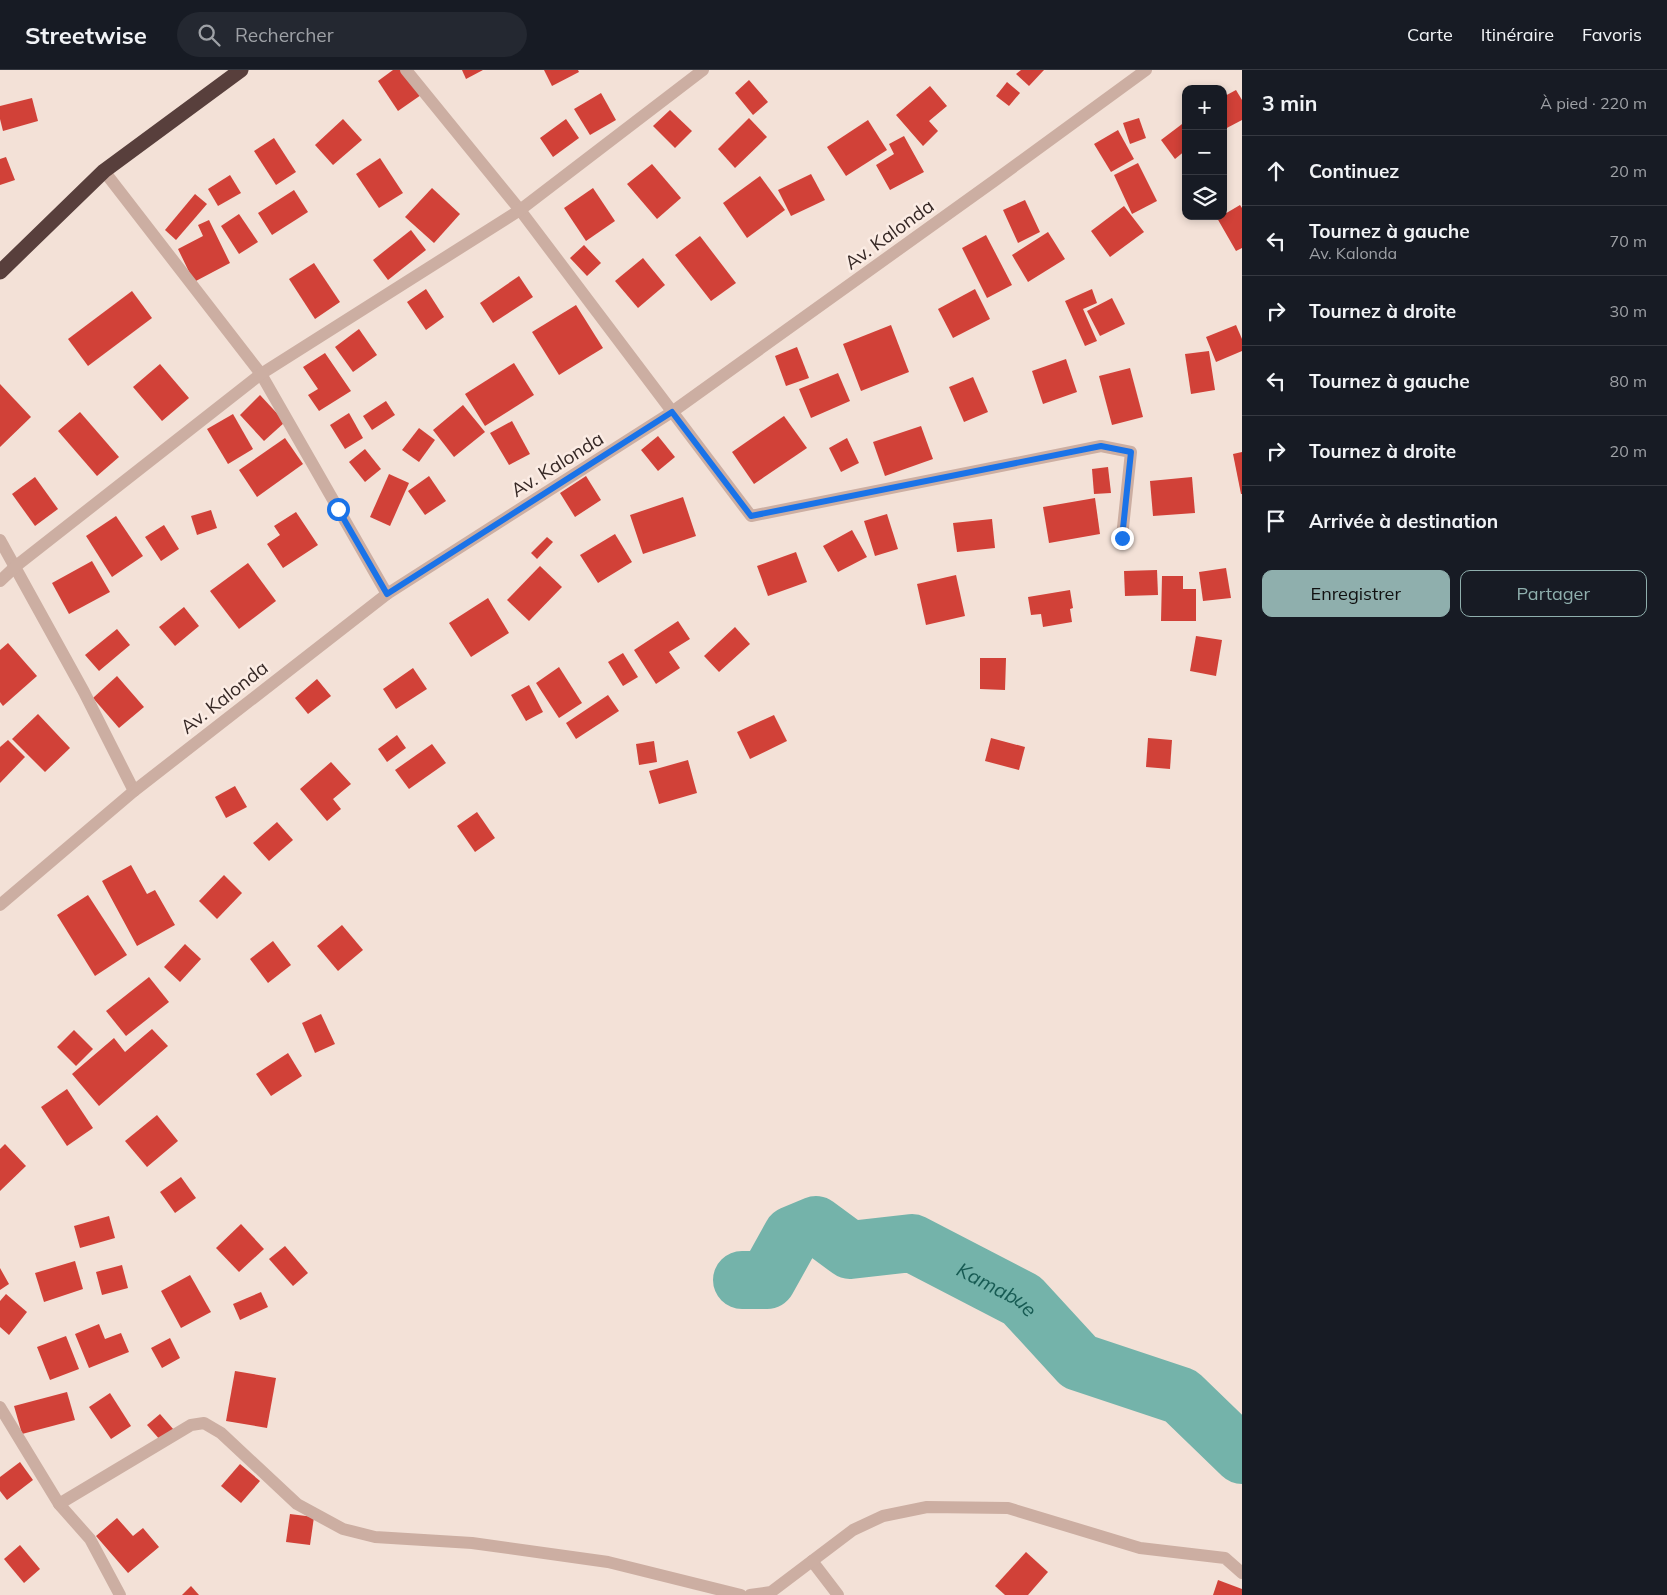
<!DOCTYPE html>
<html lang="fr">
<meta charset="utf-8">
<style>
:root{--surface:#171b24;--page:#242831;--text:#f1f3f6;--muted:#9ea1a6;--line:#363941;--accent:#8fafad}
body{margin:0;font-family:Mulish,sans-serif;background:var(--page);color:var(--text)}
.controls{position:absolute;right:15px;top:15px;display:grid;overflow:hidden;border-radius:10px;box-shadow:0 2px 8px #0003}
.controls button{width:45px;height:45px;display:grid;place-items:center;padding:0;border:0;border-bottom:1px solid var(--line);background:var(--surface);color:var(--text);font:25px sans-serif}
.stop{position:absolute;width:15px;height:15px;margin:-11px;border:4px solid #1a73e8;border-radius:50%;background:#fff}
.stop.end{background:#1a73e8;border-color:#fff;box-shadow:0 1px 5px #0008}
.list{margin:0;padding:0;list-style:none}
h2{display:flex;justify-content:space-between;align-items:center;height:65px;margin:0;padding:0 20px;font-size:21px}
h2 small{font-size:16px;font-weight:400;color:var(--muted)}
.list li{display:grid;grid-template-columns:32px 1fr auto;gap:15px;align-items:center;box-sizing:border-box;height:70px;padding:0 20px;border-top:1px solid var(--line)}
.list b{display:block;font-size:19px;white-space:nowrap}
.list p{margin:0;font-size:16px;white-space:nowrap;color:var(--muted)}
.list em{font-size:16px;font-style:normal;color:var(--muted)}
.actions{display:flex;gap:10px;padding:15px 20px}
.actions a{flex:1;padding:11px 0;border:1px solid var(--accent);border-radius:10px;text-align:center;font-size:18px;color:var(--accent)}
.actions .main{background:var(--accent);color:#111}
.icon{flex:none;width:28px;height:28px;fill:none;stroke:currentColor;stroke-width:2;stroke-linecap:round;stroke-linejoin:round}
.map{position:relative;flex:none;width:1242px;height:1525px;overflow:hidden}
header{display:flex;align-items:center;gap:30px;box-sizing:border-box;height:70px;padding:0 25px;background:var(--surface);border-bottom:1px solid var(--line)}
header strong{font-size:24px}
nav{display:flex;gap:28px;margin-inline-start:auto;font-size:18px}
.search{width:350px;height:45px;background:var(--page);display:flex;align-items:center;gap:12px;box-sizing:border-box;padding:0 18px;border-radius:28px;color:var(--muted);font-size:19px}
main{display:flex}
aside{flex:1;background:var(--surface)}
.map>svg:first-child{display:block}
</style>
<header>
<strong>Streetwise</strong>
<div class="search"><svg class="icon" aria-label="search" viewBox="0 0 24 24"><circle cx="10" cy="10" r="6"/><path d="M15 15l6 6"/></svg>Rechercher</div>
<nav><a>Carte</a><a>Itinéraire</a><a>Favoris</a></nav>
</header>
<main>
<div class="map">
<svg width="1242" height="1525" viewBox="0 0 1242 1525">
<rect width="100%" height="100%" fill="#f3e1d7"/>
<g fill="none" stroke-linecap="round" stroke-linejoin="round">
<path stroke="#74b3aa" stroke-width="58" id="s1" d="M742,1210H767L792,1165L816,1155L850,1180L912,1173L1022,1230L1079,1292L1181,1326L1242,1385"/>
</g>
<g fill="#d14138">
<path d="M393,0H404L421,25L398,41L378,11Z"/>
<path d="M462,0H483L466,9Z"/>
<path d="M544,0H578L579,2L552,16Z"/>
<path d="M1021,0H1044L1029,16L1016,4Z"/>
<path d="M749,10L768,32L753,45L735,23Z"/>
<path d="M1007,12L1020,23L1009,36L996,26Z"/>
<path d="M930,16L947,36L929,51L938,61L923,76L896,45Z"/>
<path d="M1236,20L1242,30V50L1223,60V27Z"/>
<path d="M601,23L616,50L590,65L574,39Z"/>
<path d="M32,28L38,51L3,61L0,49V36Z"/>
<path d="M670,40L692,61L675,78L653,56Z"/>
<path d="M749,48L767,67L735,98L718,79Z"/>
<path d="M1139,48L1146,68L1130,74L1123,53Z"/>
<path d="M343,49L362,70L333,95L315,75Z"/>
<path d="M566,49L579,68L553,87L540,68Z"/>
<path d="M868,50L887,80L846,106L827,77Z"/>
<path d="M1186,51V80L1175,89L1161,70Z"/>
<path d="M1118,60L1134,89L1111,102L1094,74Z"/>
<path d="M904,66L924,102L890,120L876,95L894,84L889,74Z"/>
<path d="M274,68L296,102L276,115L254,81Z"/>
<path d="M6,87L15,110L0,115V89Z"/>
<path d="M380,88L403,123L379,138L356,104Z"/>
<path d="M1138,93L1157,131L1132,144L1114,105Z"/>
<path d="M652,94L681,128L657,149L627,114Z"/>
<path d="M811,104L825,130L791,146L778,120Z"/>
<path d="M230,105L241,123L218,136L208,119Z"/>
<path d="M760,106L785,140L747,168L723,133Z"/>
<path d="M432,118L460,144L434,173L405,147Z"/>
<path d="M593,118L615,151L586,171L564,138Z"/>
<path d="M294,120L308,142L272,165L258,143Z"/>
<path d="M195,124L207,134L176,170L165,160Z"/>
<path d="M1025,130L1040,162L1018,173L1003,140Z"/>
<path d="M1240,135L1242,138V178L1236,181L1217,148L1223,146V145Z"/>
<path d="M1124,136L1144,162L1110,187L1091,161Z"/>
<path d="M239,144L258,172L239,184L221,156Z"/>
<path d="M209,150L230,193L194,212L178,179L203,166L198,155Z"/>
<path d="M411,160L426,180L388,210L373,190Z"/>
<path d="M1048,162L1065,189L1028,212L1012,185Z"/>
<path d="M986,165L1012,215L987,228L962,178Z"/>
<path d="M700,166L736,213L711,231L675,185Z"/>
<path d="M584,175L601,193L587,206L570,188Z"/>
<path d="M643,188L665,215L638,238L615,211Z"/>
<path d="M314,193L340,232L315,249L289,209Z"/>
<path d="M519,206L533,227L493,253L480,233Z"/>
<path d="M426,219L444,247L426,260L407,232Z"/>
<path d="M975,219L990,249L953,268L938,239Z"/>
<path d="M1092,219L1097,233L1083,239L1097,271L1085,276L1065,231Z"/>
<path d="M132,221L152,248L88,296L68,269Z"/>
<path d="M1112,228L1125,254L1100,266L1087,241Z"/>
<path d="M576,235L603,278L559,305L532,262Z"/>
<path d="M891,255L909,302L861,321L843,274Z"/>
<path d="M1236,255L1242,269V281L1216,292L1206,267Z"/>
<path d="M359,259L377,285L353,302L335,277Z"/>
<path d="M797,277L809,308L786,316L775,286Z"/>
<path d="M1209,281L1215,320L1191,324L1185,284Z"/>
<path d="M325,283L351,321L319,341L308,325L318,319L303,297Z"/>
<path d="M1066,289L1077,322L1043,334L1032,301Z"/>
<path d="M514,293L534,325L485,356L465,324Z"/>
<path d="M160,294L189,328L162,351L133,317Z"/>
<path d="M1130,298L1143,347L1112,355L1099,306Z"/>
<path d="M838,303L850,331L811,348L799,319Z"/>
<path d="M973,307L988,342L964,352L949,317Z"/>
<path d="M0,314L31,347L0,377Z"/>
<path d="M260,325L285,352L264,371L240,345Z"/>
<path d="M386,331L395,345L372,360L363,346Z"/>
<path d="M463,335L485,362L454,387L433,360Z"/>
<path d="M80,342L119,387L97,406L58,361Z"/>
<path d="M349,343L363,368L345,379L330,355Z"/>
<path d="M233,344L253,379L228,394L207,359Z"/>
<path d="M784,346L807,378L754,414L732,382Z"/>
<path d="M512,351L530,384L509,395L490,363Z"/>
<path d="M921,356L933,389L885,406L873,372Z"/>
<path d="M419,358L435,370L419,392L402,380Z"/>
<path d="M658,366L675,387L658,401L641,380Z"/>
<path d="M285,368L303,394L257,427L239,400Z"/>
<path d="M847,368L859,393L841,402L829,378Z"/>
<path d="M365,379L381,399L365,412L349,392Z"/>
<path d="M1242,382V424H1241L1233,384Z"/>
<path d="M1108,397L1111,423L1094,424L1092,399Z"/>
<path d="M389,404L409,413L390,456L370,447Z"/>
<path d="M429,406L446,431L425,445L408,421Z"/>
<path d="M586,406L601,430L575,447L560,423Z"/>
<path d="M35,407L58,439L35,456L12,424Z"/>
<path d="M1192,407L1195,443L1153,446L1150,411Z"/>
<path d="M683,427L696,466L643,484L630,445Z"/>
<path d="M1095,428L1100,464L1049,473L1043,437Z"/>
<path d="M211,440L217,458L197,465L191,446Z"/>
<path d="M296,442L318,475L283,498L267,474L280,465L274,456Z"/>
<path d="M887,444L898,479L875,486L864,451Z"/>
<path d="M116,446L143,486L112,507L86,466Z"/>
<path d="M992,449L995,478L957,482L953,453Z"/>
<path d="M164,455L179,479L161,491L145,467Z"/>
<path d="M852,460L867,487L838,502L823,476Z"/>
<path d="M615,464L632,492L598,513L580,485Z"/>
<path d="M547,467L553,472L537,489L531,483Z"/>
<path d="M796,482L807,512L768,526L757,496Z"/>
<path d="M92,491L110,522L69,544L52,513Z"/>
<path d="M248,493L276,531L239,559L210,521Z"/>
<path d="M540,496L562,517L529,551L507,530Z"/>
<path d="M1226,498L1231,528L1203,531L1199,502Z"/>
<path d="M1157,500L1158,525L1125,526L1124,501Z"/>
<path d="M956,505L965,546L926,555L917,514Z"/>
<path d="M1162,506H1183V519H1196V551H1161Z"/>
<path d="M1070,520L1073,538L1070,539L1072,552L1043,557L1041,544L1031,545L1028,527Z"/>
<path d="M488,528L509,563L471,587L449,553Z"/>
<path d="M184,537L199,556L175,576L159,557Z"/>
<path d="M678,551L690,569L669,582L680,598L656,614L634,580Z"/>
<path d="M735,557L750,574L719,602L704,586Z"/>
<path d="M117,559L130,575L99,601L85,585Z"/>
<path d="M1196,566L1222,570L1216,606L1190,601Z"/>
<path d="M8,573L37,606L3,636L0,632V580Z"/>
<path d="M623,583L638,607L623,616L608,592Z"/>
<path d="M980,588H1006L1005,620L980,619Z"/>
<path d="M559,597L582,633L559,648L536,613Z"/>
<path d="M413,598L427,619L396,639L383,619Z"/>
<path d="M117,606L144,637L119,658L93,628Z"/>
<path d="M317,609L331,626L308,644L295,628Z"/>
<path d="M529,615L543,642L526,651L511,625Z"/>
<path d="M608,625L619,641L576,669L566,653Z"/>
<path d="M38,644L70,678L45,702L12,669Z"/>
<path d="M774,645L787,671L750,689L737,662Z"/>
<path d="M397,665L406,678L387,692L378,679Z"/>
<path d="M991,668L1025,677L1019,700L985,691Z"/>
<path d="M1148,668L1172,670L1170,699L1146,697Z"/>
<path d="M8,670L25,687L0,713V677Z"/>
<path d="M654,671L657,692L639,695L636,674Z"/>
<path d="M432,674L446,693L409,719L395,700Z"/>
<path d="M688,690L697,723L659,734L649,701Z"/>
<path d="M331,692L351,714L333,729L341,739L327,751L300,719Z"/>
<path d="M235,716L247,737L226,748L215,727Z"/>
<path d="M477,742L495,768L475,782L457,756Z"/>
<path d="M277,752L293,770L269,791L253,773Z"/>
<path d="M131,795L147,824L155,820L175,855L137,876L102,811Z"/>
<path d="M224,805L242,823L217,849L199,831Z"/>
<path d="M88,825L127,885L95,906L57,845Z"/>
<path d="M342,855L363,880L338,901L317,876Z"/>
<path d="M273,871L291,895L268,913L250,889Z"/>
<path d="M185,874L201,889L180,912L164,897Z"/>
<path d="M149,907L169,932L126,966L106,941Z"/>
<path d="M321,944L335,974L315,983L302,953Z"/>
<path d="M152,959L168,976L99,1036L72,1004L114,968L125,982Z"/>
<path d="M74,960L93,979L76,996L57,977Z"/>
<path d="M288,983L302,1006L271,1026L256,1004Z"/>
<path d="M67,1019L93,1058L67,1076L41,1037Z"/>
<path d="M157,1045L178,1071L147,1097L125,1071Z"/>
<path d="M5,1074L26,1096L0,1121V1079Z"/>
<path d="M181,1107L196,1128L175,1143L160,1122Z"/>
<path d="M109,1146L115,1168L80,1178L74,1156Z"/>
<path d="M241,1154L264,1179L239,1202L216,1178Z"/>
<path d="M285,1176L308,1203L293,1216L269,1189Z"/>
<path d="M75,1191L83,1219L44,1232L35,1203Z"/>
<path d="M122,1195L128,1218L102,1225L96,1202Z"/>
<path d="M0,1198L9,1214L0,1220Z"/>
<path d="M190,1205L211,1242L181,1258L161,1221Z"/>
<path d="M261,1222L268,1237L240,1250L233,1234Z"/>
<path d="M6,1224L27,1242L9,1265L0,1257V1231Z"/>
<path d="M99,1254L105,1269L121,1263L129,1282L89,1298L75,1264Z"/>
<path d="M66,1266L79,1299L50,1310L37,1277Z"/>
<path d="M170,1268L180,1288L162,1298L151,1278Z"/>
<path d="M235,1301L276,1308L267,1358L226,1351Z"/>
<path d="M67,1322L75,1350L22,1364L14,1336Z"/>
<path d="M110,1323L131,1356L111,1369L89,1337Z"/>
<path d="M160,1344L174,1360L161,1371L147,1355Z"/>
<path d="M20,1392L33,1410L7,1430L0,1421V1407Z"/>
<path d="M240,1394L260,1411L241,1433L221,1416Z"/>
<path d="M290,1444L314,1447L310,1475L286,1472Z"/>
<path d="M117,1448L133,1466L143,1458L159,1477L128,1503L96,1466Z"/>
<path d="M20,1475L40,1499L24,1513L4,1489Z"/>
<path d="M1026,1482L1048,1502L1028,1525H1005L995,1516Z"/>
<path d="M1218,1510L1242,1519V1525H1213Z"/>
<path d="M191,1516L199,1525H182Z"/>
</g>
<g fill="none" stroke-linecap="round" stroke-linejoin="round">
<g stroke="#ccaea2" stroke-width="12">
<path d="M406,0L520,140L751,446L1101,376L1131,382L1122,467"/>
<path d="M104,101L261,304L387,524"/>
<path d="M0,470L84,622L134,721"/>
<path d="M0,511L16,496L261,304L520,140L703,0"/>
<path d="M0,835L134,721L387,524L672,342L994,111L1146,0"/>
<path d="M0,1337L59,1434L90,1469L120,1525"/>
<path d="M59,1434L191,1355L204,1353L221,1363L297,1434L343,1459L375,1467L472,1473L608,1492L741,1525"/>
<path d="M812,1491L838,1525"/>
<path d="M750,1525L771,1522L853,1460L883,1446L927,1437L1008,1438L1140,1478L1225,1488L1242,1503"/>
</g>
<path stroke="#583f3c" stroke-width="15" d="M0,202L104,101L241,0"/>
</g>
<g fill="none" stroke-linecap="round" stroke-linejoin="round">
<path stroke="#1a73e8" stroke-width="6" d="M338,439L387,524L672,342L751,446L1101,376L1131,382L1122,468"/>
</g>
<g text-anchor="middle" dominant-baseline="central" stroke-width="5" stroke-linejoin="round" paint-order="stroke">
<g font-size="19" fill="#362825" stroke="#fbece4">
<text transform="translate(889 164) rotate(-36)">Av. Kalonda</text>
<text transform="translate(557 394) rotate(-32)">Av. Kalonda</text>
<text transform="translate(224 627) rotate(-38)">Av. Kalonda</text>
</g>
<g font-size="20" font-style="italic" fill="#175b53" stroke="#fbece4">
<text stroke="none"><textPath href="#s1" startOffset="304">Kamabue</textPath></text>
</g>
</g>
</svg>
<div class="controls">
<button>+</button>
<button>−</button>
<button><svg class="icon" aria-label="layers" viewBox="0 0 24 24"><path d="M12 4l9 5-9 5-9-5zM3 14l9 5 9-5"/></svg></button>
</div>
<div class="stop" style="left:338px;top:439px"></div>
<div class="stop end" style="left:1122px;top:468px"></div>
</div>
<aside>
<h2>3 min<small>À pied · 220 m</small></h2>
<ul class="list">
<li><svg class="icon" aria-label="ahead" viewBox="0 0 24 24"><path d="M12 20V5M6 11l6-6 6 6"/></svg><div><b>Continuez</b></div><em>20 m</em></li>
<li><svg class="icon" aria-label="left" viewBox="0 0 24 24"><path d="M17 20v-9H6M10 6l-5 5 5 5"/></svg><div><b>Tournez à gauche</b><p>Av. Kalonda</p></div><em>70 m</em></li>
<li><svg class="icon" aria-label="right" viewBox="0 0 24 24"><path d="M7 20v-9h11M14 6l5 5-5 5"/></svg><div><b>Tournez à droite</b></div><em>30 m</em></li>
<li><svg class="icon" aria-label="left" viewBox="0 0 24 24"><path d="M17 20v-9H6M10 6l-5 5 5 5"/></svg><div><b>Tournez à gauche</b></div><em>80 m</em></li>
<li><svg class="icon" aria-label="right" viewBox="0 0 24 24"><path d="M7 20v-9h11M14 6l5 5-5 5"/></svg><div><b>Tournez à droite</b></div><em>20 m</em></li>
<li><svg class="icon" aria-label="arrive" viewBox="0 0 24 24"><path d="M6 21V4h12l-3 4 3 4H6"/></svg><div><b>Arrivée à destination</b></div></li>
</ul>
<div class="actions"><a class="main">Enregistrer</a><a>Partager</a></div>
</aside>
</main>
